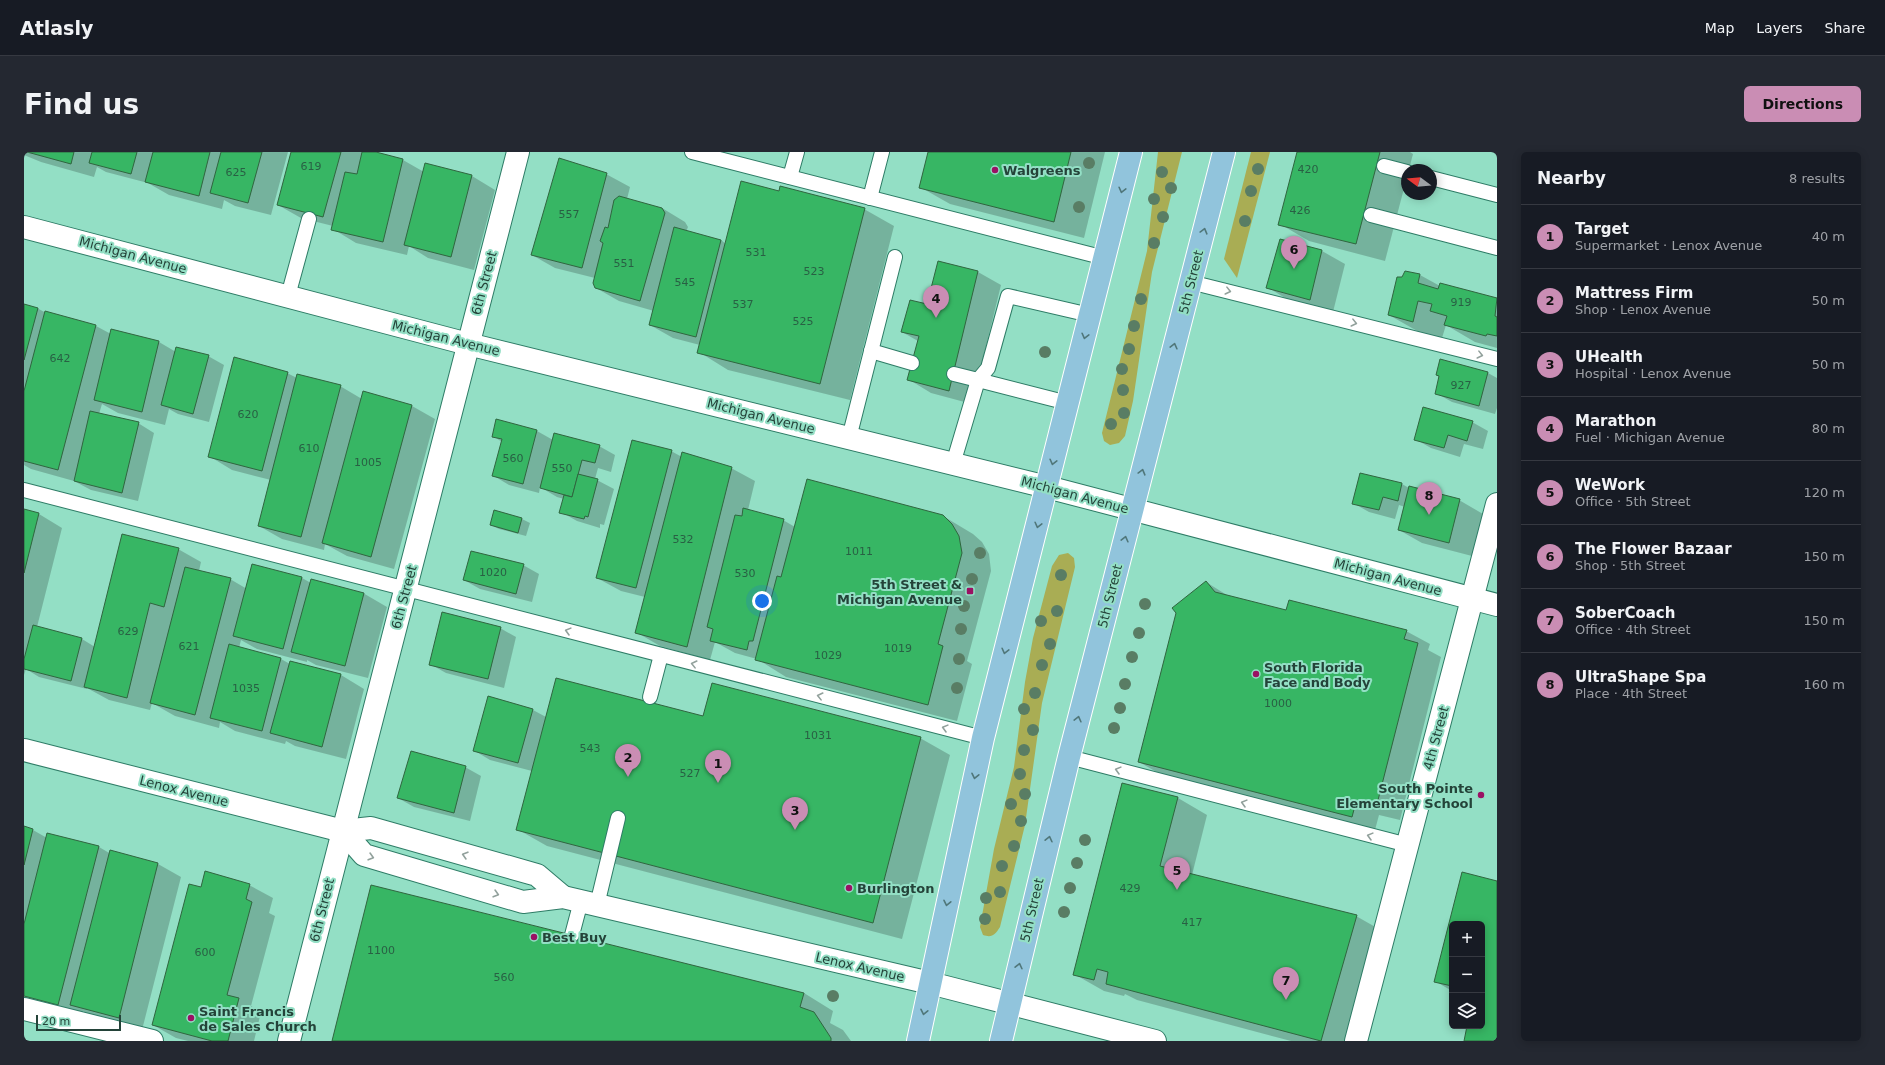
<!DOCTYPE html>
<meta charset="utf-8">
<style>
:root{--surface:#171b24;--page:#242831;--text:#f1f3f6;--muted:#9ea1a6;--line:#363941;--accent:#ca8db4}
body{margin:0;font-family:"DejaVu Sans",sans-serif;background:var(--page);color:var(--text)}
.controls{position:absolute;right:12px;bottom:12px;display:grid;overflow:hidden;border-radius:6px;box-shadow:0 2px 10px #0003}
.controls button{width:36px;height:36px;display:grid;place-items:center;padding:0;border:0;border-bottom:1px solid var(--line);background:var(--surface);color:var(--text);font:20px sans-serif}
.compass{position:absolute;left:1377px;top:12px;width:36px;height:36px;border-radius:50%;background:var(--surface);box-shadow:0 2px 10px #0003;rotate:286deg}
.scale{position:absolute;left:12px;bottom:10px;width:85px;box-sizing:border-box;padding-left:4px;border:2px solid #244339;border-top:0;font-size:11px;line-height:14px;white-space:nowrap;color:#244339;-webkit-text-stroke:3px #93dfc5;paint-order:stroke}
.you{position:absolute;left:738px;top:449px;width:14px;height:14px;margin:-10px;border:3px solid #fff;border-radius:50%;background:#1a73e8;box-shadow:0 0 0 6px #1a73e833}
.badge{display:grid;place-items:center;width:26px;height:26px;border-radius:50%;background:var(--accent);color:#111;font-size:13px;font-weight:700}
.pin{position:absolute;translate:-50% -33px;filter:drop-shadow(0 1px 2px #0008)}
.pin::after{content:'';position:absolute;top:21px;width:14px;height:12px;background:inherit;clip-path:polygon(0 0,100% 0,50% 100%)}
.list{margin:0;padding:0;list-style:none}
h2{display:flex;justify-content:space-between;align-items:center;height:52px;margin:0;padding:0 16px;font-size:17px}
h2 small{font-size:13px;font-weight:400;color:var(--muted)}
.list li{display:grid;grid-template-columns:26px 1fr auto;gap:12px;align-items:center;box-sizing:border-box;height:64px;padding:0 16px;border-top:1px solid var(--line)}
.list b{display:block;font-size:15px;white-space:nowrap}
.list p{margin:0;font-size:13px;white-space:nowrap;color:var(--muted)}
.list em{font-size:13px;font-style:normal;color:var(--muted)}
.icon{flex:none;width:22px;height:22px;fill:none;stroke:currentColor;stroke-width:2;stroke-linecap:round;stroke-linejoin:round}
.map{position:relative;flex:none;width:1473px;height:889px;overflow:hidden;border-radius:6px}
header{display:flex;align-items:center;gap:24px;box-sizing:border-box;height:56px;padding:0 20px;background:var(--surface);border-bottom:1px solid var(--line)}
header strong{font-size:19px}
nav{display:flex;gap:22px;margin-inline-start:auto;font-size:14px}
.intro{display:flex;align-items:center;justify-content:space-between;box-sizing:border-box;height:96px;padding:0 24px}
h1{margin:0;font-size:28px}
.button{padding:10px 18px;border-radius:6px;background:var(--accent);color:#111;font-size:14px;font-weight:700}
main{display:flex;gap:24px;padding:0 24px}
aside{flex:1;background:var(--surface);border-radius:6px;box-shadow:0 2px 10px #0003}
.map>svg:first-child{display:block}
</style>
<header>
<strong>Atlasly</strong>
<nav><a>Map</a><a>Layers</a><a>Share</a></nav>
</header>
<div class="intro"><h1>Find us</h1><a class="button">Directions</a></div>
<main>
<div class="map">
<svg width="1473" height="889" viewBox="0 0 1473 889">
<rect width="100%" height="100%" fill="#93dfc5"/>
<g fill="#a9ad54">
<path d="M1134,0H1158L1128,120L1109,249L1101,284L1095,291L1086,293L1080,289L1078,281L1123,99Z"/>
<path d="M1227,0H1246L1213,126L1200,107Z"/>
<path d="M1044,401L1050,406L1051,415L1018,551L1001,673L976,775C971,783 968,786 959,783L956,775L970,697L990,615L1001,530L1009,486L1028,414L1035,403Z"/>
</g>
<g fill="#0003">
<path d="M0,0H264L247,63L211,54L200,48L198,57L145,43L124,31L82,20L73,15L70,25L17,10L0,3Z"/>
<path d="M268,0H348L379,8L400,20L448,24L471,38L450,118L404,106L385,94L383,103L332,91L309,77V74L277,66L254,53Z"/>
<path d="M905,0H1081L1060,86L926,52L896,35Z"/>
<path d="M1274,0H1386L1389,2L1361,109L1285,89L1256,72Z"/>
<path d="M582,22L606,35L603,47L638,56L661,70L664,75L662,80L697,88L702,92L756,41L840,57L870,74L826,248L704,218L675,200L676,193L649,186L626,173L630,159L595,149L572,136L571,126L531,116L508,103Z"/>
<path d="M1298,99L1321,112L1309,160L1266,149L1243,135Z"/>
<path d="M954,120L977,133L948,252L907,241L884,227L894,189L878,180L903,153Z"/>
<path d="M1382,120L1396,123L1416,134V132L1473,147V196L1451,190L1422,173L1418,186L1395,180L1365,163Z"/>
<path d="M0,153L13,156L22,161L72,174L87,182L88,179L135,190L152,200L184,204L200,213L185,270L154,262L145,257L141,273L94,261L78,252L75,262L114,271L130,281L114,349L67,338L50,329L7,317L0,313Z"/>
<path d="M1416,208L1464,221L1473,226V256L1471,262L1428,250L1412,241L1416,225L1413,223Z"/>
<path d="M263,221L273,226L316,234L338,247L388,254L411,267L370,417L323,404L301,392L300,398L258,387L235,374L247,328L208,318L185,304Z"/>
<path d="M1448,270L1464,279L1459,297L1440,292L1436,305L1407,296L1391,287Z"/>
<path d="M513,279L529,288L575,294L591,303L587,320L574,316L571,327L590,337L580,373L576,372V376L553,369L537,360L540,347L533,345L516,335L515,341L485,333L470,324L478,290L469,284Z"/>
<path d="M647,299L658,305L707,316L731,329L724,358L759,368L771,375L919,364L949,382L958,390L965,402L967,419L943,509L948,512L933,569L762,525L733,507L711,501L691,490L686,508L636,494L612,480L621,445L597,439L573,426Z"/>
<path d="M1336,322L1378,332L1385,336L1435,348L1459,362L1448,404L1398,391L1375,378L1381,355L1375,353L1371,367L1345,360L1329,351Z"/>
<path d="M0,358L15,362L38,376L13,475L58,487L71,495L154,397L177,410L175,419L206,427L223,437L278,426L287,431L339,441L363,455L344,526L292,513L283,508V510L233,497L217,488L215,496L257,507L266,512V510L317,523L340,537L322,607L271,594L262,589L261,592L211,579L196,570L195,576L151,564L128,551L126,558L85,548L63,536V537L15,525L2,517L0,523Z"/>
<path d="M471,359L498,367L506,371L502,384L475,377L467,373Z"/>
<path d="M499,413L515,422L508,450L456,437L440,428Z"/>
<path d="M1182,430L1206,445L1263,459L1382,479L1406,492L1404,498L1417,505L1376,668L1355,663L1351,678L1138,623L1115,610Z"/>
<path d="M476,476L492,485L480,536L422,521L406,512Z"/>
<path d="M509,558L522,565H680L896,586L926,603L878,787L523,694L493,677L508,619L466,608L451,599Z"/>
<path d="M441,615L457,624L446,669L390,655L374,646Z"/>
<path d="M1154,646L1183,663L1168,723L1332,764L1362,781L1332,889H1267L1113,848L1101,842L1100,844L1080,839L1050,822Z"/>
<path d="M0,675L9,678L23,686L24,682L75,695L87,702V700L134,712L157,725L118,878L71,866L59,859L58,866L0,849Z"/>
<path d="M1439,721L1473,730V889H1441L1444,874H1458V772H1428V839L1411,829Z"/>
<path d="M225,733L249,746L245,761L251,764L227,854L237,860L230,889H164L152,886L129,873L177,737Z"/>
<path d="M780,841L809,859L806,871L819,878L827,889H309Z"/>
</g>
<g fill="#37b664" stroke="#30653f">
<path d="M3,0H50L47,12Z"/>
<path d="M68,0H113L107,22L65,11Z"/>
<path d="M129,0H186L175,44L121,30Z"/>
<path d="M197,0H238L224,51L186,41Z"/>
<path d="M267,0H317L299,65L253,53Z"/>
<path d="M338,0H352L379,7L359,90L307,78L321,20L333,22Z"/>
<path d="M904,0H1047L1030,70L895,36Z"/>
<path d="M1273,0H1356L1332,92L1254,73Z"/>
<path d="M535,6L583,21L558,116L507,103Z"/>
<path d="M401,11L448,23L427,105L380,93Z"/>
<path d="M717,29L755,39L756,34L841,56L796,232L673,201Z"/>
<path d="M595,44L638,56L641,61L616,149L571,136L569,131L579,91L576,89L581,75L584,76L590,48Z"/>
<path d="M650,75L697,88L672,185L625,173Z"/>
<path d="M1256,87L1298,98L1286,148L1242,136Z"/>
<path d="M914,109L954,119L925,239L883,228L895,184L877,180L886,148L903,152Z"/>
<path d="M1381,119L1396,122L1394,131L1414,137L1416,131L1473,146L1471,164L1473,165V184L1463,182L1462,184L1420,173L1423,164L1406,159L1408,152L1394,149L1389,170L1364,163L1373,125H1378Z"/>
<path d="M0,152L14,156L0,208Z"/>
<path d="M21,159L72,173L34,318L0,309V239Z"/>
<path d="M87,177L135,189L118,260L70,248Z"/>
<path d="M152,195L185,203L169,262L137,253Z"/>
<path d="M210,205L264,220L238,319L184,305Z"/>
<path d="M1416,207L1464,220L1455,254L1411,242L1415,224L1412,223Z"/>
<path d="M273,222L317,233L277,385L234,374Z"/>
<path d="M339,239L388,253L347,405L298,391Z"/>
<path d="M1399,255L1449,269L1443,289L1424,283L1420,296L1390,288Z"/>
<path d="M66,259L115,270L98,341L50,329Z"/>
<path d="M472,267L513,278L499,332L468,324L478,287L468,285Z"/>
<path d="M530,281L576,293L571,311L558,308L548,345L516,336Z"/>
<path d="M608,288L648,298L612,436L572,426Z"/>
<path d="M658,300L708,315L663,495L611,481Z"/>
<path d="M1336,321L1378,331L1374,349L1359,345L1355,358L1328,352Z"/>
<path d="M554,322L574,327L564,365L561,364L560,367L535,361L540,343L548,345Z"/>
<path d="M783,327L919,363L928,372L935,384L938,401L914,492L919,494L904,553L731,508L753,424L757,425Z"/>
<path d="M1385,334L1436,347L1425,391L1374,378Z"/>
<path d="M719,356L760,367L729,489H725L723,498L686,489L689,477L683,475L711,363L718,364Z"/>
<path d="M0,357L15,361L0,421Z"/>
<path d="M470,358L498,366L494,381L466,373Z"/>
<path d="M98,382L155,396L140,455L126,451L103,546L60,535Z"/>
<path d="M447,399L500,412L492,442L439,428Z"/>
<path d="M228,412L278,425L259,497L209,484Z"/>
<path d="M161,415L207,426L171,563L126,551Z"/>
<path d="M287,427L340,441L321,514L267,500Z"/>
<path d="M1182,429L1191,440L1262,458L1265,448L1383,478L1380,487L1394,491L1352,656L1332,650L1328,665L1114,610L1152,461L1148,456Z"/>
<path d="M418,460L477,475L464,527L405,513Z"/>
<path d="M9,473L58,486L47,529L0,517V507Z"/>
<path d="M205,492L257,506L238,579L186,566Z"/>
<path d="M266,509L317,522L298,595L246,581Z"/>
<path d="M532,526L679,564L688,531L897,585L849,771L492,678Z"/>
<path d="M464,544L509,557L494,611L449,599Z"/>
<path d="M387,599L442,614L430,661L373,646Z"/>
<path d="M1098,631L1154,645L1136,714L1333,763L1297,889L1082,832L1084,820L1073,817L1070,828L1049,823Z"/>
<path d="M0,674L9,677L0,713Z"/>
<path d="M23,681L75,694L34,853L0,844V772Z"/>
<path d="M86,698L134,711L95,866L46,853Z"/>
<path d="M181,719L226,732L222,747L228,750L203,843L215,846L204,889H188L128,873L165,732L177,735Z"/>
<path d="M1438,720L1473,729V889H1440L1443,874H1458V772H1428V834L1410,830Z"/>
<path d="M347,733L780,841L776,855L790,860L807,886V889H308Z"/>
</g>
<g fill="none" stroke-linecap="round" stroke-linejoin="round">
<g stroke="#2e7c66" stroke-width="16">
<g id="service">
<path d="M668,0L1081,106"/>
<path d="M1360,14L1383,20"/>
<path d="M766,25L773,0"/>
<path d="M1407,26L1473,43"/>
<path d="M846,46L858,0"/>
<path d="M1347,63L1473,96"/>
<path d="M1166,130L1473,207"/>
<path d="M264,144L285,67"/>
<path d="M847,199L888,211"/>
<path d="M1044,251L954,228L964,216L984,144L1066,163"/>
<path d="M825,286L871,105"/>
<path d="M929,312L954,228L930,222"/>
<path d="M0,338L959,586"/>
<path d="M626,545L637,503"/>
<path d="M1045,605L1384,693"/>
<path d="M573,753L594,666"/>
<path d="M548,783L557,749"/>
</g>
</g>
<g stroke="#2e7c66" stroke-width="24">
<g id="minor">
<path d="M0,75L444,192L1023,335L1473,453"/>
<path d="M0,598L319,679L347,676L513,723L539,745"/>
<path d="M319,679L340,703L499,750L539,745L906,831L1131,889"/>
<path d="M0,857L128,889"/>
<path d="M265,889L494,0"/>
<path d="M1332,889L1473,352"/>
</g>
</g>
<g stroke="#fff" stroke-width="24">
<g id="primary">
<path d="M894,889L959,586L1107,0"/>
<path d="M977,889L1045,605L1200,0"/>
</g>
</g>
<use href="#service" stroke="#fff" stroke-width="14"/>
<use href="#minor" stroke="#fff" stroke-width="22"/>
<use href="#primary" stroke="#91c4dc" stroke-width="22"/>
</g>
<g fill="#597d64">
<circle cx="1065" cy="11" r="6"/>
<circle cx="1234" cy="17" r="6"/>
<circle cx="1138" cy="20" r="6"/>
<circle cx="1147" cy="36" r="6"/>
<circle cx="1227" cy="39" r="6"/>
<circle cx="1130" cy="47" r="6"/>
<circle cx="1055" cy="55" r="6"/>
<circle cx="1139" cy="65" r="6"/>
<circle cx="1221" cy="69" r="6"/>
<circle cx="1130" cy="91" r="6"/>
<circle cx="1117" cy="147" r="6"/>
<circle cx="1110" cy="174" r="6"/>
<circle cx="1105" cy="197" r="6"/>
<circle cx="1021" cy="200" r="6"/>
<circle cx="1098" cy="217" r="6"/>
<circle cx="1099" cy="238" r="6"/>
<circle cx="1100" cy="261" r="6"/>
<circle cx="1087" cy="272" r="6"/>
<circle cx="956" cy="401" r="6"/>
<circle cx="1037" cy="423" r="6"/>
<circle cx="948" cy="427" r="6"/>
<circle cx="1121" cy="452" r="6"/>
<circle cx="940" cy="454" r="6"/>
<circle cx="1033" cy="459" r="6"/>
<circle cx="1017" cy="469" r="6"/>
<circle cx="937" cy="477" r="6"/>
<circle cx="1115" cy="481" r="6"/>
<circle cx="1026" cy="492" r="6"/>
<circle cx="1108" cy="505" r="6"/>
<circle cx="935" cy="507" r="6"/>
<circle cx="1018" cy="513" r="6"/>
<circle cx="1101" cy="532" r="6"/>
<circle cx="933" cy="536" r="6"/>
<circle cx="1011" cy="541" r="6"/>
<circle cx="1096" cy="556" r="6"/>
<circle cx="1000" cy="557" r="6"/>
<circle cx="1090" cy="576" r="6"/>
<circle cx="1009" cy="578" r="6"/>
<circle cx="1000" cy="598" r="6"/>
<circle cx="996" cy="622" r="6"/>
<circle cx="1001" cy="642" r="6"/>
<circle cx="987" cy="652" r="6"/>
<circle cx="997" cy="669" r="6"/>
<circle cx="1061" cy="688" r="6"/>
<circle cx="990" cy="694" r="6"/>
<circle cx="1053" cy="711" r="6"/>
<circle cx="978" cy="714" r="6"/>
<circle cx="1046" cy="736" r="6"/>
<circle cx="976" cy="740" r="6"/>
<circle cx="962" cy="746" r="6"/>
<circle cx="1040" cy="760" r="6"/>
<circle cx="961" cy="767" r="6"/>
<circle cx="809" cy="844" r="6"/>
</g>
<defs><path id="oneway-chevron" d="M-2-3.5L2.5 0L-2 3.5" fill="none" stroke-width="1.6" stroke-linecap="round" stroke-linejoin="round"/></defs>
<g stroke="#50777a">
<use href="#oneway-chevron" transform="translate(1098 38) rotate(104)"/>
<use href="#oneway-chevron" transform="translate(1180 79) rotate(-75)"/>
<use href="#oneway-chevron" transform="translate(1061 184) rotate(104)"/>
<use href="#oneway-chevron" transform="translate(1150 194) rotate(-76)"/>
<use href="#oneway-chevron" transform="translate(1029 310) rotate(104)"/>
<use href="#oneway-chevron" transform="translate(1118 320) rotate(-75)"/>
<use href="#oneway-chevron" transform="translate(1014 373) rotate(104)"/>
<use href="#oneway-chevron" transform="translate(1101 387) rotate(-76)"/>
<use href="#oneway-chevron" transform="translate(981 499) rotate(104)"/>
<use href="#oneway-chevron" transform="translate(1054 567) rotate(-76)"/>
<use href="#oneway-chevron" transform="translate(951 624) rotate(102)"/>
<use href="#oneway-chevron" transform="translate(1025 687) rotate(-77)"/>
<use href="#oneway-chevron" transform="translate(923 751) rotate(102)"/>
<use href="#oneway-chevron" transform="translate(995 814) rotate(-77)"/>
<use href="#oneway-chevron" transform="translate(900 860) rotate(102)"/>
</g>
<g stroke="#92a19c">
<use href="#oneway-chevron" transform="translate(1204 139) rotate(14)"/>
<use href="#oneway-chevron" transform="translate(1330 171) rotate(14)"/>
<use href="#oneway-chevron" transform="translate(1456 203) rotate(14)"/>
<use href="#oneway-chevron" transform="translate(544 479) rotate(-165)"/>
<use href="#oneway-chevron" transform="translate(670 512) rotate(-166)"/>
<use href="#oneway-chevron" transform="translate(796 544) rotate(-166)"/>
<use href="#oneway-chevron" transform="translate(921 576) rotate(-165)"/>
<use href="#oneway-chevron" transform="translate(1094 618) rotate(-165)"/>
<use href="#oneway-chevron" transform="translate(1220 651) rotate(-165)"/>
<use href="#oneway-chevron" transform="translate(1346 684) rotate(-165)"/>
<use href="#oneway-chevron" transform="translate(441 703) rotate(-164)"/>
<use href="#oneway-chevron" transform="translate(347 705) rotate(16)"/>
<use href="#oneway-chevron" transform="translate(472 742) rotate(16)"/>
</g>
<g fill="#9a1163" stroke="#93dfc5" stroke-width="1.5">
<circle cx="971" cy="18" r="4"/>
<rect x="942" y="435" width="8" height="8" rx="2"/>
<circle cx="1232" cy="522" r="4"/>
<circle cx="1457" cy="643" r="4"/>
<circle cx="825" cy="736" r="4"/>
<circle cx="510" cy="785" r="4"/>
<circle cx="167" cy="866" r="4"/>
</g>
<g text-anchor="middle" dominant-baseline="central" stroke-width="4" stroke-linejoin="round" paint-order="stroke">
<g font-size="11" fill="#296044">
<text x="287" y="14">619</text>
<text x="1284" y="17">420</text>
<text x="212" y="20">625</text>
<text x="1276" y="58">426</text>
<text x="545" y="62">557</text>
<text x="732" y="100">531</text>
<text x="600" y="111">551</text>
<text x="790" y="119">523</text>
<text x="661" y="130">545</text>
<text x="1437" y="150">919</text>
<text x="719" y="152">537</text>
<text x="779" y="169">525</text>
<text x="36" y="206">642</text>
<text x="1437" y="233">927</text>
<text x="224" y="262">620</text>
<text x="285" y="296">610</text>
<text x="489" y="306">560</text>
<text x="344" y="310">1005</text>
<text x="538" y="316">550</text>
<text x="659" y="387">532</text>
<text x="835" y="399">1011</text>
<text x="469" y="420">1020</text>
<text x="721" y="421">530</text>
<text x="104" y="479">629</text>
<text x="165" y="494">621</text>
<text x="874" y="496">1019</text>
<text x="804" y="503">1029</text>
<text x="222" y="536">1035</text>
<text x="1254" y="551">1000</text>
<text x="794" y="583">1031</text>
<text x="566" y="596">543</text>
<text x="666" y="621">527</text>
<text x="1106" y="736">429</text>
<text x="1168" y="770">417</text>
<text x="357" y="798">1100</text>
<text x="181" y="800">600</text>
<text x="480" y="825">560</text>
</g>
<g font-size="13" font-weight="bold" fill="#244339" stroke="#93dfc5" text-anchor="start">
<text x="979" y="18">Walgreens</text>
<text x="938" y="432" text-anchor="end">5th Street &amp;<tspan x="938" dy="15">Michigan Avenue</tspan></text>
<text x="1240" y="515">South Florida<tspan x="1240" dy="15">Face and Body</tspan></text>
<text x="1449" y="636" text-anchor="end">South Pointe<tspan x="1449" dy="15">Elementary School</tspan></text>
<text x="833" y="736">Burlington</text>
<text x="518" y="785">Best Buy</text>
<text x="175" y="859">Saint Francis<tspan x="175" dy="15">de Sales Church</tspan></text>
</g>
<g font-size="13" fill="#244339" stroke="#93dfc5">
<text transform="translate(109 103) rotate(15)">Michigan Avenue</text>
<text transform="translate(1167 130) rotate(-76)">5th Street</text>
<text transform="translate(460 131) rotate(-75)">6th Street</text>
<text transform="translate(422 186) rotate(14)">Michigan Avenue</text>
<text transform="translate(737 264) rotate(14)">Michigan Avenue</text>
<text transform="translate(1051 343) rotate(15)">Michigan Avenue</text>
<text transform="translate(1364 425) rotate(15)">Michigan Avenue</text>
<text transform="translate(1086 444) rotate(-76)">5th Street</text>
<text transform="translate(380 445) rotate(-75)">6th Street</text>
<text transform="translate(1412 586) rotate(-75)">4th Street</text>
<text transform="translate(160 639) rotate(14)">Lenox Avenue</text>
<text transform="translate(298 758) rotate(-76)">6th Street</text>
<text transform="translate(1008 758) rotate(-77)">5th Street</text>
<text transform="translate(836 815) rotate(13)">Lenox Avenue</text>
</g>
</g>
</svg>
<div class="controls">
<button>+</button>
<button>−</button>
<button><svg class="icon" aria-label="layers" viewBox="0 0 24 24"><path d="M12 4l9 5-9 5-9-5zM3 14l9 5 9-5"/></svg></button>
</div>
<svg class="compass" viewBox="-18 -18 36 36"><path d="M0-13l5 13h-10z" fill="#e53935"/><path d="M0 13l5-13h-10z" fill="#9ea1a6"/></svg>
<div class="scale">20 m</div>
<div class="you"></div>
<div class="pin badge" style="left:694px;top:631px">1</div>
<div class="pin badge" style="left:604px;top:625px">2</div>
<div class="pin badge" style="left:771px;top:678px">3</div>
<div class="pin badge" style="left:912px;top:166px">4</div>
<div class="pin badge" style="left:1153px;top:738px">5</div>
<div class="pin badge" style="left:1270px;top:117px">6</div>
<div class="pin badge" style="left:1262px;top:848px">7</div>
<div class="pin badge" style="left:1405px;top:363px">8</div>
</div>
<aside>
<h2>Nearby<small>8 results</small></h2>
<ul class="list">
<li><span class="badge">1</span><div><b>Target</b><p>Supermarket · Lenox Avenue</p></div><em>40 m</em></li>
<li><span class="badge">2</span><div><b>Mattress Firm</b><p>Shop · Lenox Avenue</p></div><em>50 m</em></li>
<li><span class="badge">3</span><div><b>UHealth</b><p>Hospital · Lenox Avenue</p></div><em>50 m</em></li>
<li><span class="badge">4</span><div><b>Marathon</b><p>Fuel · Michigan Avenue</p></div><em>80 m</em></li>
<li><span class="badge">5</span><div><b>WeWork</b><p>Office · 5th Street</p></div><em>120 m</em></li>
<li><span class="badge">6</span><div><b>The Flower Bazaar</b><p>Shop · 5th Street</p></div><em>150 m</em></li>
<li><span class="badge">7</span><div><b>SoberCoach</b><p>Office · 4th Street</p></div><em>150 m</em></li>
<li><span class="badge">8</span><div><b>UltraShape Spa</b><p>Place · 4th Street</p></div><em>160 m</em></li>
</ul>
</aside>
</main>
